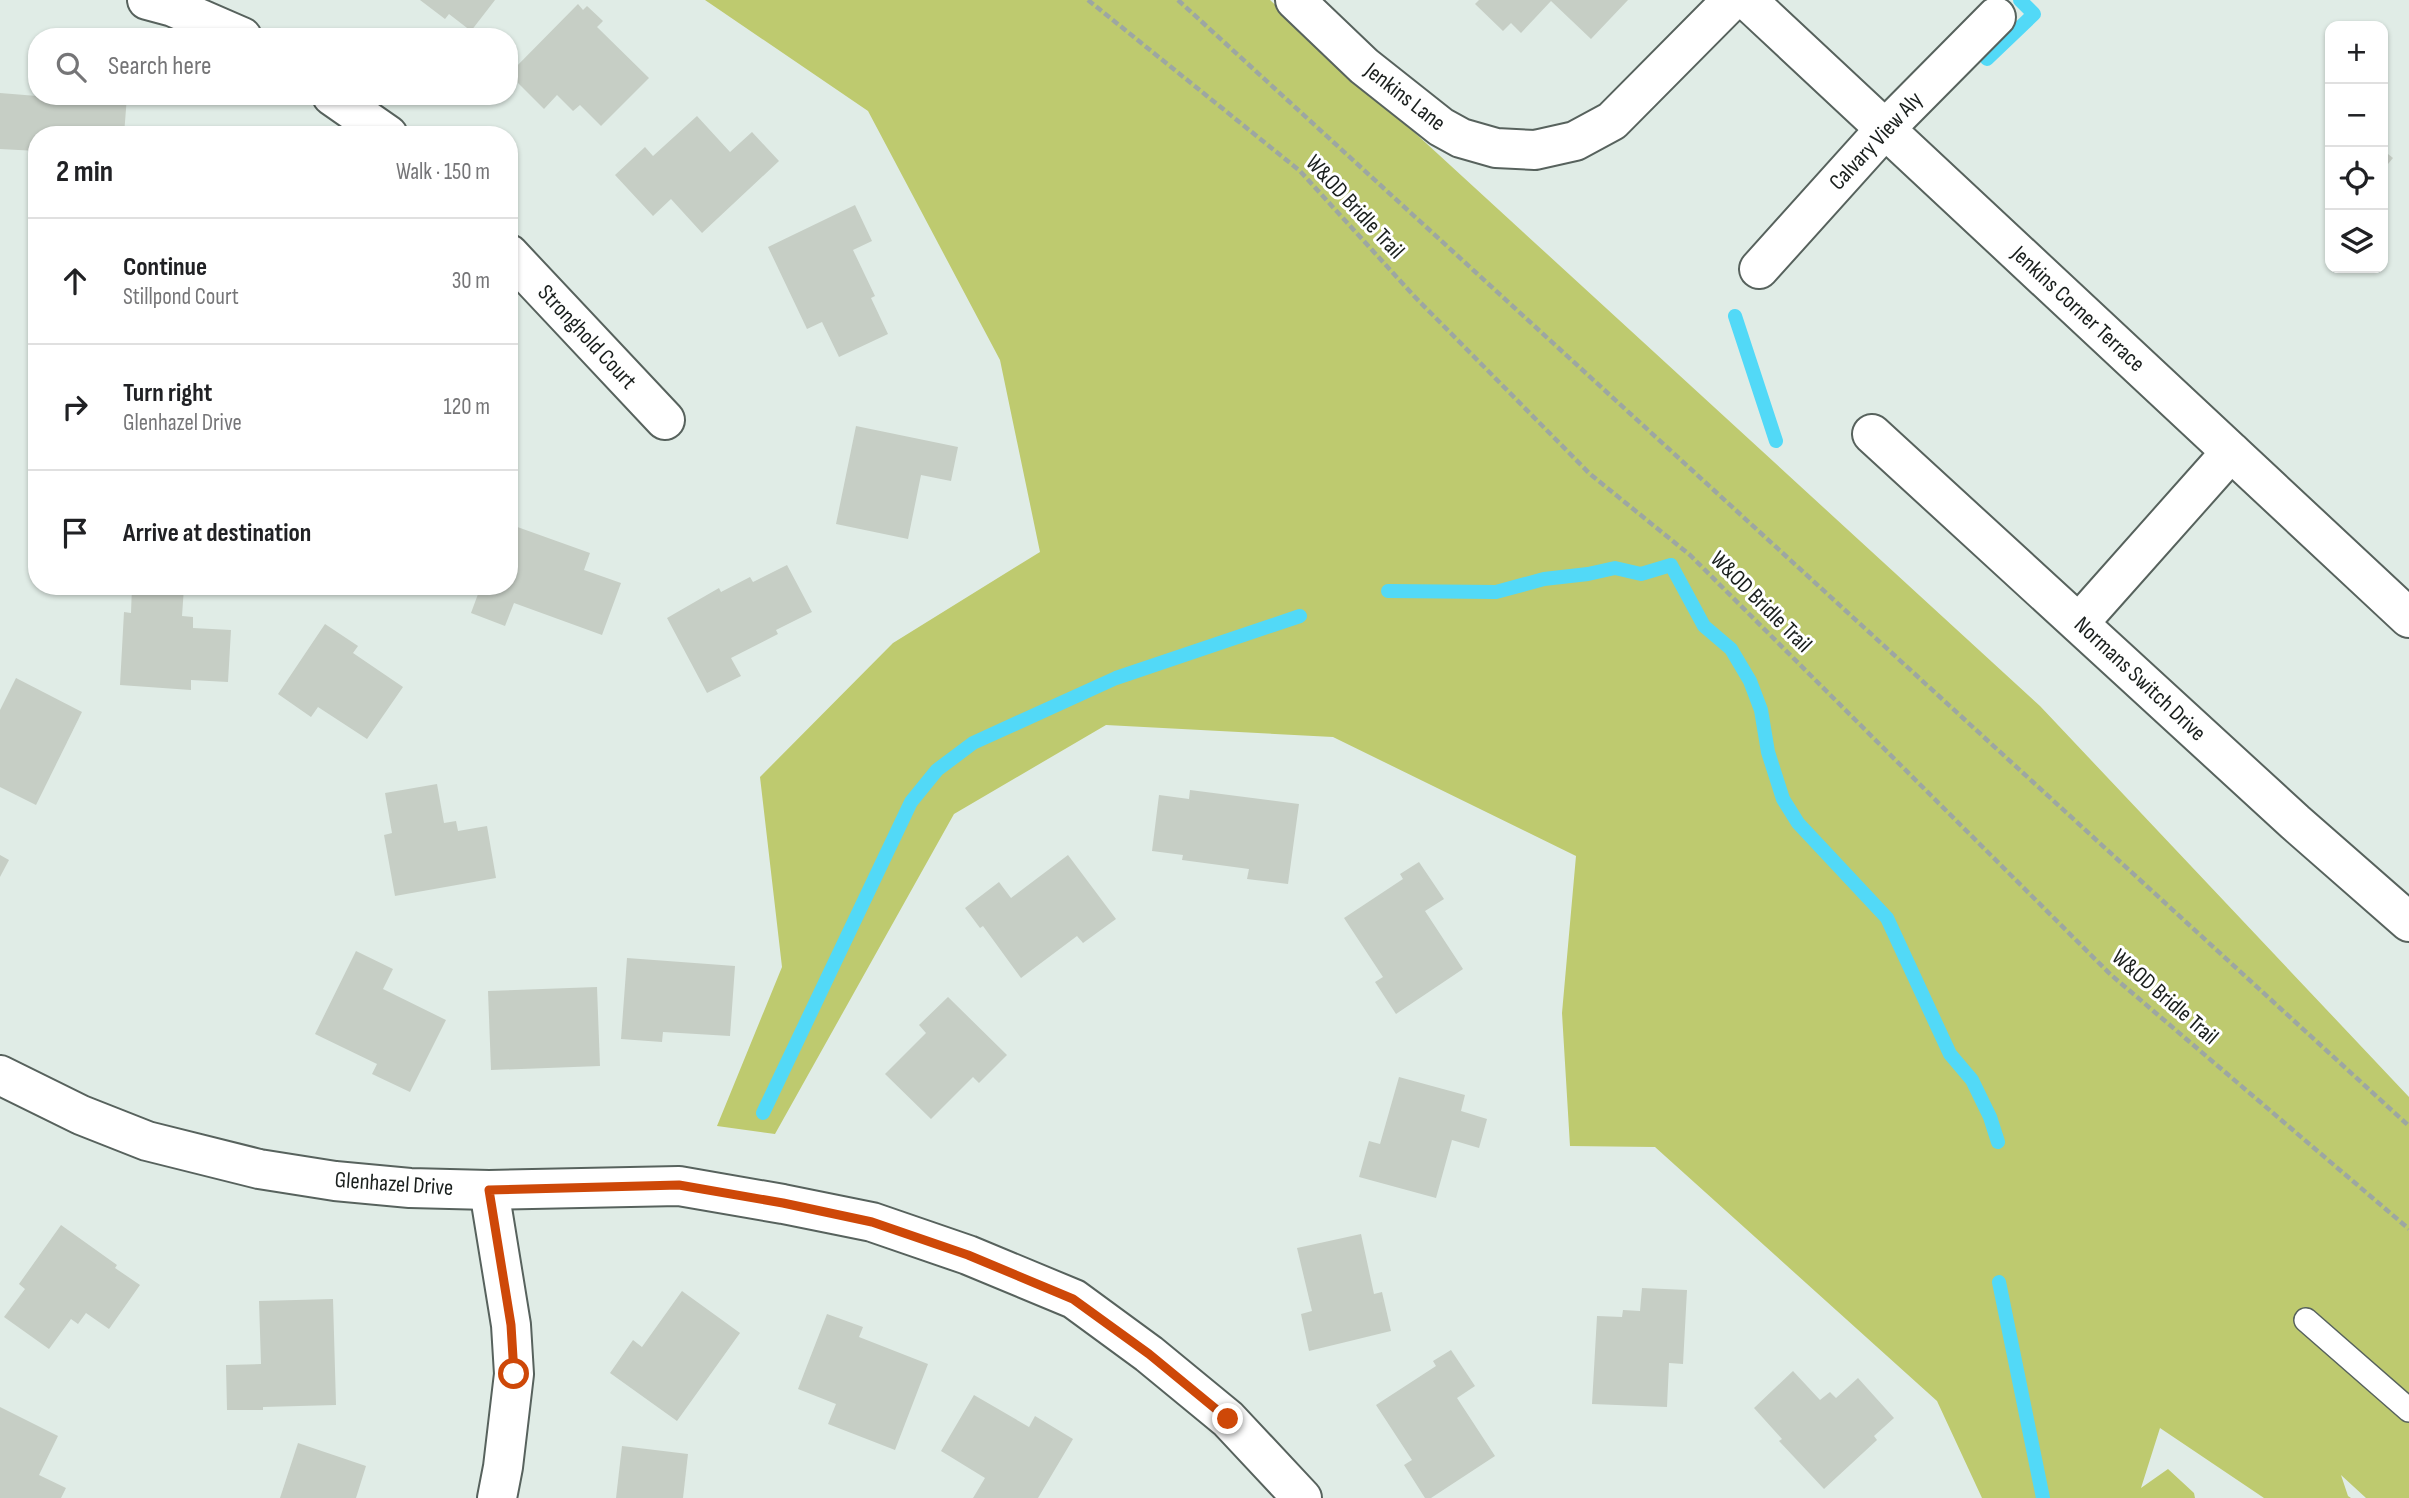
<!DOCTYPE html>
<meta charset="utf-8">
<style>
:root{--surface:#fff;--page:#f2f2f2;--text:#202124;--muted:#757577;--line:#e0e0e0}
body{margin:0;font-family:"Sofia Sans Condensed",sans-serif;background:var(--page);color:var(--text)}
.controls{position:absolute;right:21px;top:21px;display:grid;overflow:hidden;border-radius:14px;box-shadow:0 2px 5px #0004}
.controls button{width:63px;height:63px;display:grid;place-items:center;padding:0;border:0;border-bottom:2px solid var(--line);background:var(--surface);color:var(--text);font:35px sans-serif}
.stop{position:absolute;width:21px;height:21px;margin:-16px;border:5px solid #ce4808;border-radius:50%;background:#fff}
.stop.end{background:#ce4808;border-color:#fff;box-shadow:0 2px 7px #0008}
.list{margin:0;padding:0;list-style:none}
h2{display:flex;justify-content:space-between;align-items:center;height:91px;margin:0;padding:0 28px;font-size:30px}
h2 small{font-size:23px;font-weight:400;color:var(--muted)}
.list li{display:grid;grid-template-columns:46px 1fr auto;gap:21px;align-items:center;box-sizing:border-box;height:126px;padding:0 28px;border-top:2px solid var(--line)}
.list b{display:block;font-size:26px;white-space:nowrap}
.list p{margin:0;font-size:23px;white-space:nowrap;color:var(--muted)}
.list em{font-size:23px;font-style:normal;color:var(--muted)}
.icon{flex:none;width:38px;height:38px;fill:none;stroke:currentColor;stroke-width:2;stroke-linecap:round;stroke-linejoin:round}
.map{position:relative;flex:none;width:2409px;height:1498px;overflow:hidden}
.search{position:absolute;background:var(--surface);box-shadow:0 2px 5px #0004;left:28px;top:28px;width:490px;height:77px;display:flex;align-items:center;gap:18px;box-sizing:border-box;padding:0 24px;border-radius:28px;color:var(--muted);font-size:26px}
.panel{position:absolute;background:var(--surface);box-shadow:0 2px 5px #0004;left:28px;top:126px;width:490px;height:469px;border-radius:28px}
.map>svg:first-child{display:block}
</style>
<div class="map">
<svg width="2409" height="1498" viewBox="0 0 2409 1498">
<rect width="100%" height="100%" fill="#e0ece6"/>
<path fill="#beca6f" d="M705,0H1270L2040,706L2409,1097V1498H2366L2341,1475L2348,1496L2351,1498H2264L2160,1428L2141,1488L2168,1469L2194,1493L2195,1498H1982L1937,1401L1655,1147L1570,1146L1562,1013L1576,856L1333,737L1106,725L954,814L775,1134L717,1126L782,967L760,777L893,643L1040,552L1000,360L868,111Z"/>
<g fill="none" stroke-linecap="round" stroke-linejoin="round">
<g stroke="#52d9f7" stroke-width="14">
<path d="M1987,59L2034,14L2020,0"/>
<path d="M1735,316L1776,441"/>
<path d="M1388,591L1496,592L1544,579L1588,574L1615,568L1641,574L1671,565L1704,626L1731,649L1750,681L1761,710L1768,752L1783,799L1798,823L1887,918L1950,1054L1972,1080L1990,1117L1998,1142"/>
<path d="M763,1113L911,802L937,770L973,743L1116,678L1300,616"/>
<path d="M1999,1282L2043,1498"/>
</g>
</g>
<g fill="#c6cec5">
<path d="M420,0H495L471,31L449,14L445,19Z"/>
<path d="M1479,0H1628L1591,39L1551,1L1521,33L1511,23L1503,31L1475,4Z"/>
<path d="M578,4L583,10L587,6L603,21L597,27L649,78L601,126L580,105L573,111L557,95L544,109L509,74Z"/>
<path d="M0,93L37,96H127L124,135H37V151L0,149Z"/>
<path d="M697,116L730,152L752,132L779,161L702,233L671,199L653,216L615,175L645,147L653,156Z"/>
<path d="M2383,150L2393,158L2383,170Z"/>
<path d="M855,205L872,241L853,250L875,296L871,298L888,334L839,357L822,322L807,329L768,247Z"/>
<path d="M856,426L958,447L951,481L921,475L908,539L836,524Z"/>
<path d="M509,524L590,553L584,570L621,583L602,635L514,603L505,626L471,613L481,586H509Z"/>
<path d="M787,565L812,612L776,630L778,634L731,658L741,676L707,693L667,618L719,588L721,592L750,577L753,582Z"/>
<path d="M132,586L184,587L182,616L193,617V628L231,630L228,682L191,680V690L120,685L124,612L131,613Z"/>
<path d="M325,624L358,646L353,653L403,687L367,739L318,707L311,717L278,694Z"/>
<path d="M16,678L82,712L36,805L0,787V710Z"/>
<path d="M437,784L444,823L456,821L458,831L487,826L496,878L395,896L384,835L392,833L385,793Z"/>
<path d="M1190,790L1299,804L1288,884L1247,879L1249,869L1182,860L1183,855L1152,851L1159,795L1189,799Z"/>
<path d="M0,855L9,860L0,877Z"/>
<path d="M1068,855L1116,919L1083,943L1077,936L1021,978L983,926L980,928L965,908L999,882L1011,898Z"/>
<path d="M1419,862L1444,899L1425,911L1463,969L1396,1014L1375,982L1383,977L1344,918L1403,879L1400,874Z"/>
<path d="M356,951L393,969L383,989L446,1020L410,1092L372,1074L377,1064L315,1034Z"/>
<path d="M627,958L735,966L730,1036L663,1032L662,1042L621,1039Z"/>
<path d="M597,987L600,1066L491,1070L488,991Z"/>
<path d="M948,997L1007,1055L979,1083L973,1077L931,1119L885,1074L926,1033L919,1025Z"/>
<path d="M1399,1077L1465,1095L1461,1111L1487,1119L1479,1148L1452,1140L1436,1198L1359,1177L1369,1141L1380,1144Z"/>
<path d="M61,1225L117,1265L115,1268L140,1285L109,1329L86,1313L78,1324L71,1319L49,1349L4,1317L25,1289L19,1284Z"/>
<path d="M1361,1234L1374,1294L1382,1292L1391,1331L1309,1351L1301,1314L1312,1311L1297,1248Z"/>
<path d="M1642,1288L1687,1290L1683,1364L1669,1363L1667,1407L1592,1404L1597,1316L1622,1317L1623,1310L1640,1311Z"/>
<path d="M682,1291L740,1333L677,1421L610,1373L633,1340L642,1347Z"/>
<path d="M333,1299L336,1405L263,1407V1410H227L226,1365L261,1364L259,1301Z"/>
<path d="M827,1314L863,1327L859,1337L928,1364L895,1450L828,1424L836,1404L798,1389Z"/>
<path d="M1451,1350L1475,1386L1457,1398L1495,1456L1431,1498H1425L1404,1465L1412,1460L1376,1405L1436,1366L1433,1361Z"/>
<path d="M1793,1371L1820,1400L1830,1392L1836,1398L1858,1378L1894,1418L1874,1436L1877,1440L1824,1489L1779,1441L1782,1439L1754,1408Z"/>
<path d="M974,1395L1029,1427L1035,1416L1073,1439L1038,1498H973L985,1478L941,1451Z"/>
<path d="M0,1407L58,1436L39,1475L66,1488L61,1498H0Z"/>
<path d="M298,1443L366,1466L356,1498H280Z"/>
<path d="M622,1446L688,1454L683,1498H616Z"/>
</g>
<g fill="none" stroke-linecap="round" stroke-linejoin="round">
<g stroke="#57625d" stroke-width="26">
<path id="lane" d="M2306,1320L2409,1410"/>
</g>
<g stroke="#57625d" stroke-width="42">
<g id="street">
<path d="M147,0L173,7L242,37"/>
<path d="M1295,0L1364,66L1441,127L1461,138L1496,148L1535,150L1575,141L1612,121L1732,0"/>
<path d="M1747,0L2409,618"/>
<path d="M332,96L388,135"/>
<path d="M509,254L665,420"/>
<path d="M1759,269L1885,129L1996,17"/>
<path d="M1872,434L2295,822L2409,922"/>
<path d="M2079,623L2231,452"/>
<path d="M0,1075L81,1115L147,1141L259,1169L335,1181L410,1188L489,1190L679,1186L783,1204L872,1222L968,1255L1074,1299L1149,1354L1228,1419L1302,1498"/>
<path d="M489,1190L511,1325L514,1374L503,1467L497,1498"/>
</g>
</g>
<g stroke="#9da7a2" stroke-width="4.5" stroke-dasharray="7 3.5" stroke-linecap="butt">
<path d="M1088,0L1300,171L1414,296L1590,474L1690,555L2110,974L2409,1229"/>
<path d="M1178,0L2409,1126"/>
</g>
<use href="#lane" stroke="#fff" stroke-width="23"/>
<use href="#street" stroke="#fff" stroke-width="38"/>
</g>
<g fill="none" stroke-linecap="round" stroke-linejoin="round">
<path stroke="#ce4808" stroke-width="9" d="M514,1374L511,1325L489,1190L679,1185L783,1203L872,1222L968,1255L1073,1299L1149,1354L1228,1419"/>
</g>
<g text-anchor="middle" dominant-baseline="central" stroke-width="6" stroke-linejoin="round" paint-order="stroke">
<g font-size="23" fill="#1a1f1d" stroke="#fff">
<text transform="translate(1405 97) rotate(38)">Jenkins Lane</text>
<text transform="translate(1876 141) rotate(-47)">Calvary View Aly</text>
<text transform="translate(1355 207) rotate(47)">W&amp;OD Bridle Trail</text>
<text transform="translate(2078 309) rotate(43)">Jenkins Corner Terrace</text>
<text transform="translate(587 337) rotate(47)">Stronghold Court</text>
<text transform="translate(1761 602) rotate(45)">W&amp;OD Bridle Trail</text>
<text transform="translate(2140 679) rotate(43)">Normans Switch Drive</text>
<text transform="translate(2165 997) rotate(41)">W&amp;OD Bridle Trail</text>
<text transform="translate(394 1184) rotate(4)">Glenhazel Drive</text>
</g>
</g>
</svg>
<div class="controls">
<button>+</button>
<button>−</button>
<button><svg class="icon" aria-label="locate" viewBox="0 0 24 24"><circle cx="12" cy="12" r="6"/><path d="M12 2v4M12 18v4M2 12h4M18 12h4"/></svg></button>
<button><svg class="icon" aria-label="layers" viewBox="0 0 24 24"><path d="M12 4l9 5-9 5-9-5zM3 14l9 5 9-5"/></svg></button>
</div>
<div class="stop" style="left:514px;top:1374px"></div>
<div class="stop end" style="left:1228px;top:1419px"></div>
<div class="search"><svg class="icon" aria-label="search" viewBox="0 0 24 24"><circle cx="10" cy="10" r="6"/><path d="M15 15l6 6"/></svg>Search here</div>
<section class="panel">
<h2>2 min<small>Walk · 150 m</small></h2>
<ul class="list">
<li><svg class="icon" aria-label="ahead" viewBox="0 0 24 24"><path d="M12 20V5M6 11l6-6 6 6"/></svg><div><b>Continue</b><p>Stillpond Court</p></div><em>30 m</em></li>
<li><svg class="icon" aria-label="right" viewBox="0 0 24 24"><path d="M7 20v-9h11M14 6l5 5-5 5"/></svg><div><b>Turn right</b><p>Glenhazel Drive</p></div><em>120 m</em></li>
<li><svg class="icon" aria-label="arrive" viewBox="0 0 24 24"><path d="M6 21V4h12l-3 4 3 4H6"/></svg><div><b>Arrive at destination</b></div></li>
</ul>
</section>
</div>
